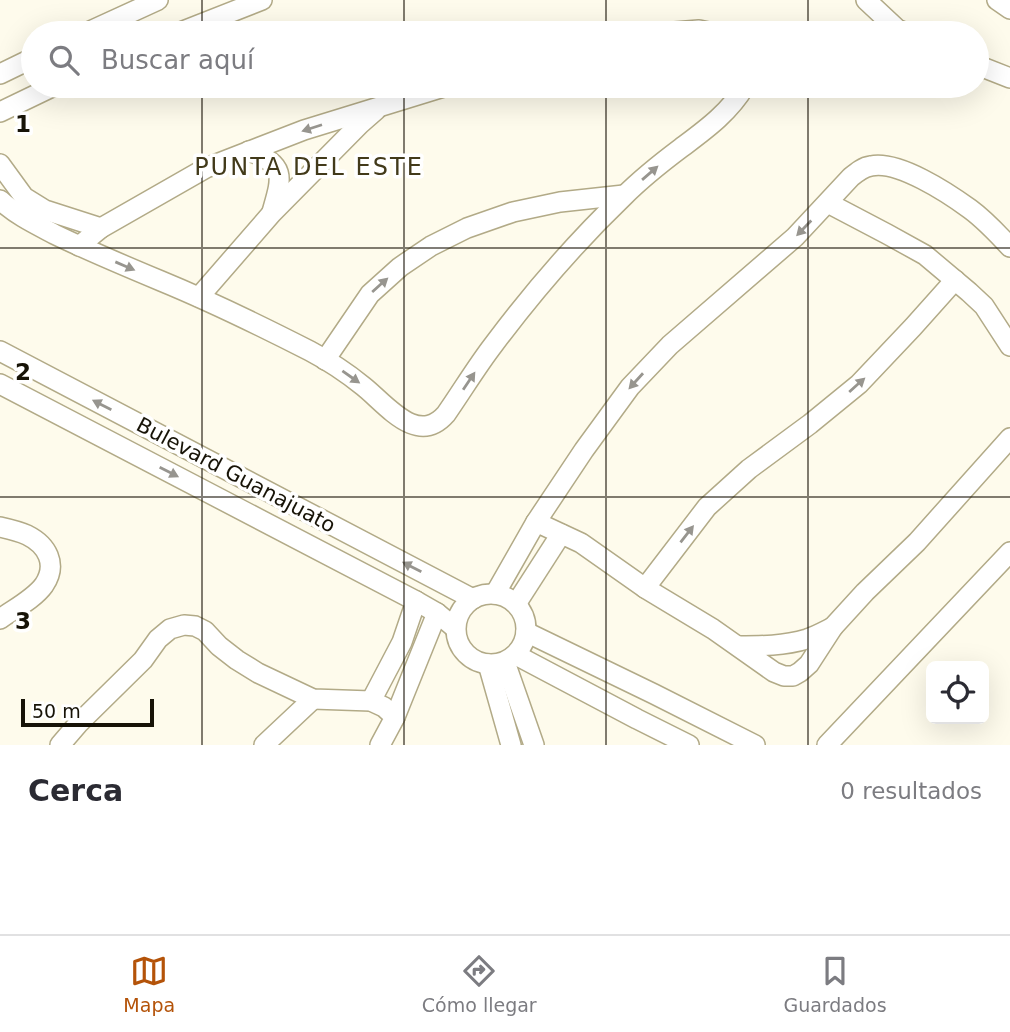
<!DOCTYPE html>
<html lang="es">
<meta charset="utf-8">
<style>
:root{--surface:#fff;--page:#f7f7f7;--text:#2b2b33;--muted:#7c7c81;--line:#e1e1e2;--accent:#b45309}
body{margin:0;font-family:"DejaVu Sans",sans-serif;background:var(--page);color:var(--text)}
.controls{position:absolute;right:21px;bottom:21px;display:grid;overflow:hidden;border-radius:10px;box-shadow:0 7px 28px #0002}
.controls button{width:63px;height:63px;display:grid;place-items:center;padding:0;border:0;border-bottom:2px solid var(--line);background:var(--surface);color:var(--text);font:35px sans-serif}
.scale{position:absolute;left:21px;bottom:18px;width:133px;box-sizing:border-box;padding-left:7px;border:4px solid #171307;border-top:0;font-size:19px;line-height:24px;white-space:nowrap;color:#171307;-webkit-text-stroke:5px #fff;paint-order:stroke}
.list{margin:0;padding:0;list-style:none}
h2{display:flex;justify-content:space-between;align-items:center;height:91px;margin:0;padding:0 28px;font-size:30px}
h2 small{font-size:23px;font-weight:400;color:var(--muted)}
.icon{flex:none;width:38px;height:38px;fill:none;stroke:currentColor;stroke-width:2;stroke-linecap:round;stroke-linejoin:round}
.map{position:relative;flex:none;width:1010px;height:745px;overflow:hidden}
.search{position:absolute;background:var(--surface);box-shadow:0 7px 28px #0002;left:21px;right:21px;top:21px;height:77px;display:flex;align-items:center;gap:18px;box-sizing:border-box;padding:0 24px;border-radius:38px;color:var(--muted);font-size:26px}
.sheet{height:189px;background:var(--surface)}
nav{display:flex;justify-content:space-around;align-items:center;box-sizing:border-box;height:98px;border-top:2px solid var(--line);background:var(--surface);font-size:19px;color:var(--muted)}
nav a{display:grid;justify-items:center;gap:4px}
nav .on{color:var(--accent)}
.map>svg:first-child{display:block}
</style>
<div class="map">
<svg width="1010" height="745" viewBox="0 0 1010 745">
<rect width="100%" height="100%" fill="#fefbec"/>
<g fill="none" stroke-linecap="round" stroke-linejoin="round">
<g stroke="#b2aa87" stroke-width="22">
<g id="minor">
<path d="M866,0L897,29L906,33"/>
<path d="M997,0L1010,9"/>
<path d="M86,33L158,0"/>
<path d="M178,33L262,0"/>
<path d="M662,33L699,30L713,33"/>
<path d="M977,65L1010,78"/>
<path d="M0,74L33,58"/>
<path d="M0,112L54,86"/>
<path d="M249,151C287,165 282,177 272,212"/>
<path d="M0,164L24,197L45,210L101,228"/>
<path d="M0,200C16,215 35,224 54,234C89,251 125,266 161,281C212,302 261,326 310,351C329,361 347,373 363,386C386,404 417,447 446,414C462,391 477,366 494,344C533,292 577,241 624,196C641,179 661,163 681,148C705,130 729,113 745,86"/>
<path d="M828,203L887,234L925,255L969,292L984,306L1010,346"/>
<path d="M79,246L101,228L206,168L304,130L447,86"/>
<path d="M199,297L272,213L360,124L376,110"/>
<path d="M0,351L473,599"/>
<path d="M325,360L370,294L400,267L431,246L467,228L513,212L560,202L624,195"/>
<path d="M0,384L416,601L437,613L455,628"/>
<path d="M536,522L581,543L645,588L713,629L774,672L784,676H793L800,672L809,664L833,627L865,592L917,542L1010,438"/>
<path d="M0,527C9,529 18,531 27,535C47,545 58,564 44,585C34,599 14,609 0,619"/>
<path d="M645,588L707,507L749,469L810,424L859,384L913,327L955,280"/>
<circle cx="491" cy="629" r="35"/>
<path d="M495,594L536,522L584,450L630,387L670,345L795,237L851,177C857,172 863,167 871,166C898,160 948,193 970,209C985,220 998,234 1010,247"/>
<path d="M516,604L561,534"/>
<path d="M526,632L654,694L755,745"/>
<path d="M738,646C761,646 784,646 807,639C816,636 825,631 833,627"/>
<path d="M516,655L637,719L689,745"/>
<path d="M505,662L534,745"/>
<path d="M488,664L511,745"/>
<path d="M371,701L402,642L416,601"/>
<path d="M395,717L437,613"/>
<path d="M60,745L78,724L143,660L158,639L170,629L184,625L195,626L205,631L219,646L237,660L258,673L313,699L371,701L384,707L395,717L380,745"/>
<path d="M264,745L313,699"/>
<path d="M827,745L1010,552"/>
</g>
</g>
<use href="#minor" stroke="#fff" stroke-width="19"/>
</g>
<defs><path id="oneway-solid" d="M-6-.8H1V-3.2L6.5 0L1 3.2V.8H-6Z" transform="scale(1.75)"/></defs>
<g fill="#97958f">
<use href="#oneway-solid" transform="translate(312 128) rotate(162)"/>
<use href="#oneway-solid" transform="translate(650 173) rotate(-41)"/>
<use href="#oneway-solid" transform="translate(804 228) rotate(134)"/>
<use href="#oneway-solid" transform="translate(125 266) rotate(23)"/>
<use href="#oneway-solid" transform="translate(380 285) rotate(-42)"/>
<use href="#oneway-solid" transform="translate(351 377) rotate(35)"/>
<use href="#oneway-solid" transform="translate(469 381) rotate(-56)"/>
<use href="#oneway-solid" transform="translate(636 381) rotate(132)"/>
<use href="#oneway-solid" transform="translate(857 385) rotate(-42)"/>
<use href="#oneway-solid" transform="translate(102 405) rotate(-153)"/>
<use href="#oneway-solid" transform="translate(169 472) rotate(27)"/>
<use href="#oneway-solid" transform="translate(687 534) rotate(-52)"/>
<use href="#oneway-solid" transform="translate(412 567) rotate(-153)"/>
</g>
<path fill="none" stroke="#171307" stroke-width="2" stroke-opacity="0.55" d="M202,0V33M404,0V33M606,0V33M808,0V33M202,86V745M404,86V745M606,86V745M808,86V745M0,248H1010M0,497H1010"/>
<g text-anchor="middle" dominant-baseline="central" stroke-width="7" stroke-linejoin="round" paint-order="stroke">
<g font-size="21" fill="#171307" stroke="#fff">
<text transform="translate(236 475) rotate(28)">Bulevard Guanajuato</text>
</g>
<g font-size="24" letter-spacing="2" fill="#423a1a" stroke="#fff">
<text x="309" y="167">PUNTA DEL ESTE</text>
</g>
</g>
<g font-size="23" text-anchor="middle" font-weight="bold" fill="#171307" stroke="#fff" stroke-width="7" stroke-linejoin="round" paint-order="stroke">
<text x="23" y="132">1</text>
<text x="23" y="380">2</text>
<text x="23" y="629">3</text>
</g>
</svg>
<div class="controls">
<button><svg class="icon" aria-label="locate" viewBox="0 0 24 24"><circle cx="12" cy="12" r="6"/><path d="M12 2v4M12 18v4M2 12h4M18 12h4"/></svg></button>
</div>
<div class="scale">50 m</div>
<div class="search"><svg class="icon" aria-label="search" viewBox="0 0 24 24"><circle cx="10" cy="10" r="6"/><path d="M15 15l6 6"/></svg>Buscar aquí</div>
</div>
<section class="sheet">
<h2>Cerca<small>0 resultados</small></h2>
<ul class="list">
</ul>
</section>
<nav>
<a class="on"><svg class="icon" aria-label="map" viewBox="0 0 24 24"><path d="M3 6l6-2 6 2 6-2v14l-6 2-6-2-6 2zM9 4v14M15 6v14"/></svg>Mapa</a>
<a><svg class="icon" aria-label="directions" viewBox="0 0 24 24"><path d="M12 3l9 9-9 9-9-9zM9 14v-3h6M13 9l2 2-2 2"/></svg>Cómo llegar</a>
<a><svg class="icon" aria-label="saved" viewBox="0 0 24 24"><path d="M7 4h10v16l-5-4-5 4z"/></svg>Guardados</a>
</nav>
